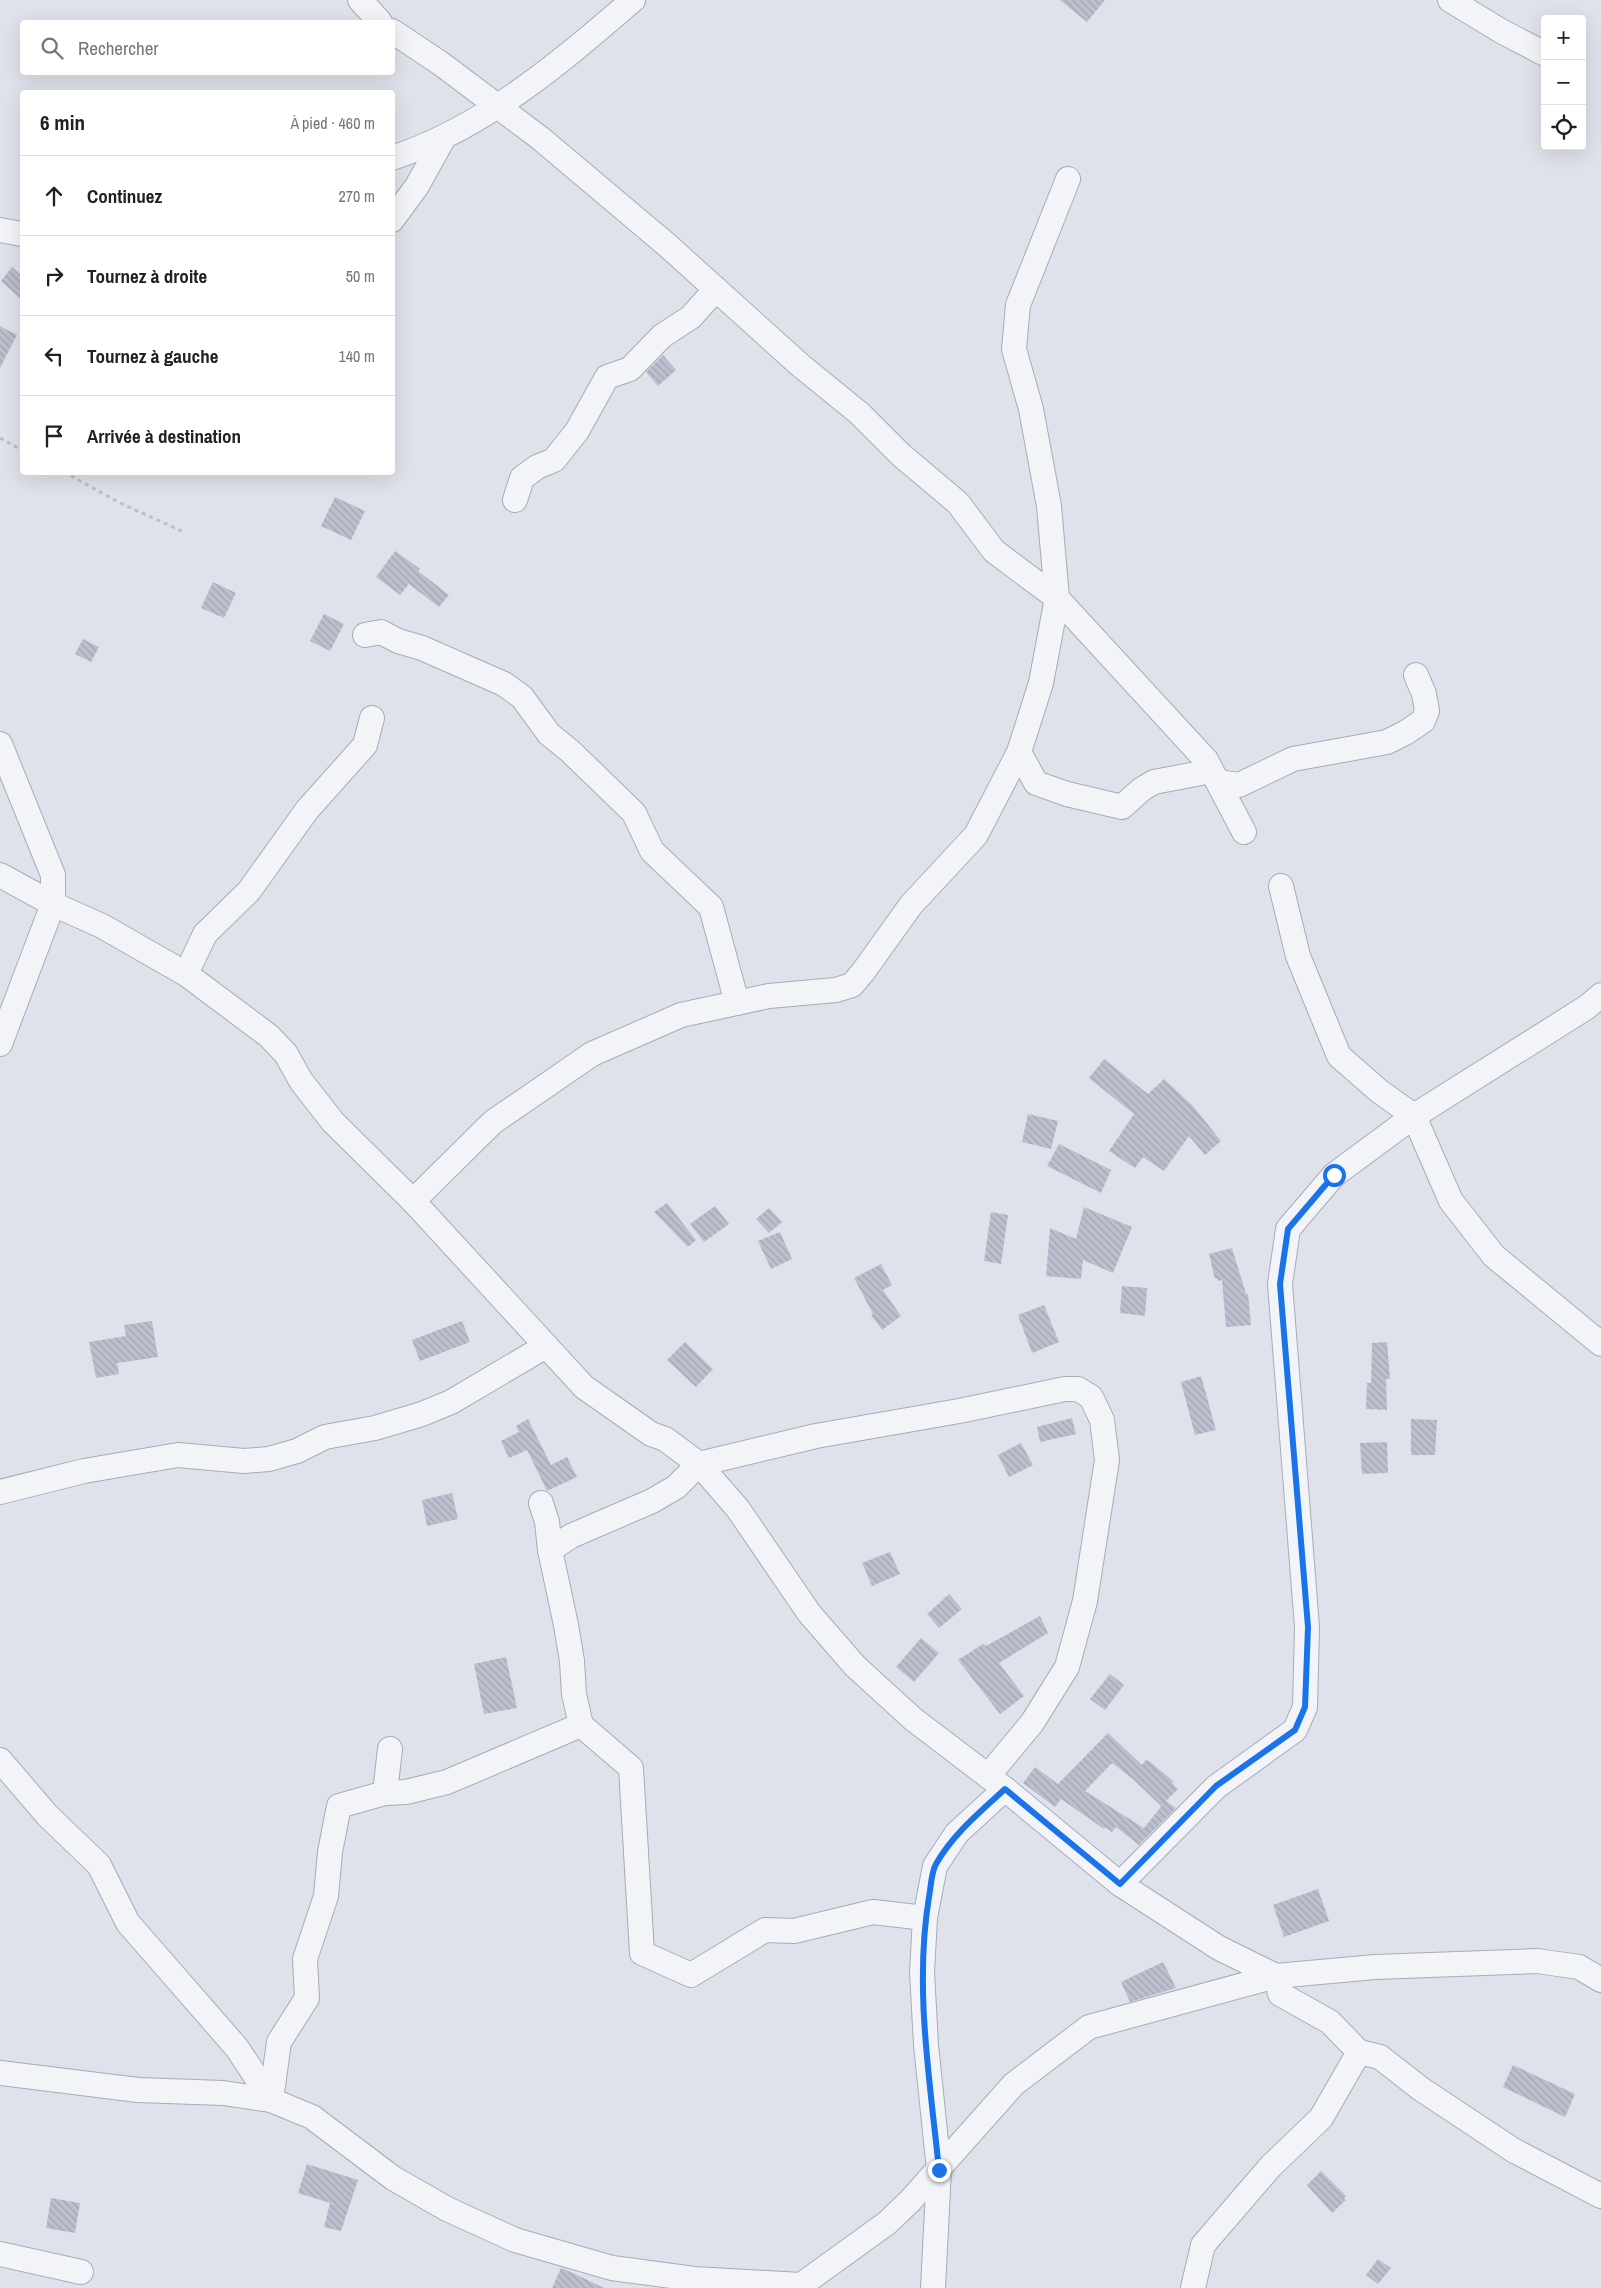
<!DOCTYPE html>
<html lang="fr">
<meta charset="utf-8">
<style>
:root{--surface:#fff;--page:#f2f2f2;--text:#202124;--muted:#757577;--line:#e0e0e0}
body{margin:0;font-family:"Archivo Narrow",sans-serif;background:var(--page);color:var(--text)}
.controls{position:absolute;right:15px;top:15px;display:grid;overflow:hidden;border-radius:5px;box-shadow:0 5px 20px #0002}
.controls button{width:45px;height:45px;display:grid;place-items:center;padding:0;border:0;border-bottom:1px solid var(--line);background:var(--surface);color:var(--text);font:25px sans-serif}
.stop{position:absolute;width:15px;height:15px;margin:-11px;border:4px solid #1a73e8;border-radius:50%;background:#fff}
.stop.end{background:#1a73e8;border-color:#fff;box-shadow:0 1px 5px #0008}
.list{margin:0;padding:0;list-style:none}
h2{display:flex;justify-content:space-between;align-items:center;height:65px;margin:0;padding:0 20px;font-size:21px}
h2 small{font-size:16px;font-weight:400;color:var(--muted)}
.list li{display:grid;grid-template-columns:32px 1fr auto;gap:15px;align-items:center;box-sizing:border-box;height:80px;padding:0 20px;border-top:1px solid var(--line)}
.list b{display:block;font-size:19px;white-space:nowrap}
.list em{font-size:16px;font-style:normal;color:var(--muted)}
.icon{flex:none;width:28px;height:28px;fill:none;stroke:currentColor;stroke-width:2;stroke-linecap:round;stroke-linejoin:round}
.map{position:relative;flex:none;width:1601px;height:2288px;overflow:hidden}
.search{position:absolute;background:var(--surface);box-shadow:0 5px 20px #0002;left:20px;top:20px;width:375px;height:55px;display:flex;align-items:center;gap:12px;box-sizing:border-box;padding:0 18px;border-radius:5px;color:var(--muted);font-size:19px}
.panel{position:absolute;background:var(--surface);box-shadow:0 5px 20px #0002;left:20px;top:90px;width:375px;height:385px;border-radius:5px}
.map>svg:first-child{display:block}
</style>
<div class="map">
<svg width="1601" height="2288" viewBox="0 0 1601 2288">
<defs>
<pattern id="building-back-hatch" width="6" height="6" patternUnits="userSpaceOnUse" patternTransform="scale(1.25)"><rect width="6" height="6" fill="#bcc0ce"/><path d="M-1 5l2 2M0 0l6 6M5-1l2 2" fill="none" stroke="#a1a5b2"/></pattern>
</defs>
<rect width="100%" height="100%" fill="#dfe2ea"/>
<g fill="url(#building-back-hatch)" fill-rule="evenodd">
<path d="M1060,0H1105L1087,22Z"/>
<path d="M12,267L22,276V300L1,281Z"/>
<path d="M0,326L17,335L0,368Z"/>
<path d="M663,355L676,370L658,386L646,372Z"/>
<path d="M335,497L365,511L351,540L321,526Z"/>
<path d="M395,551L420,569L418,571L449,595L439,607L409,584L400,595L376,577Z"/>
<path d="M213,582L236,593L224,618L201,608Z"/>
<path d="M324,614L344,624L330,651L310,641Z"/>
<path d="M83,639L99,647L91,662L75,654Z"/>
<path d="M1104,1059L1148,1094L1164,1079L1193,1106L1221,1141L1205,1155L1189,1136L1164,1171L1143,1157L1135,1168L1109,1151L1134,1114L1089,1078Z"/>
<path d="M1028,1114L1058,1121L1051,1149L1022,1142Z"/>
<path d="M1059,1144L1111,1170L1101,1193L1047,1166Z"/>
<path d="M667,1203L696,1240L688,1247L654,1212Z"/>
<path d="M715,1206L729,1224L704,1242L690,1224Z"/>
<path d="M1084,1207L1132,1227L1113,1273L1083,1260L1081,1279L1046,1276L1050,1228L1076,1239Z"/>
<path d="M769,1208L782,1222L769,1233L756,1219Z"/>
<path d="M991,1212L1008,1215L1001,1264L984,1261Z"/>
<path d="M780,1232L792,1259L771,1269L758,1241Z"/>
<path d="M1232,1248L1246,1294H1248L1251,1325L1226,1327L1222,1280L1218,1281L1217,1278L1215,1279L1209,1254Z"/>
<path d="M881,1264L892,1285L883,1290L901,1316L882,1330L871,1315L873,1314L854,1278Z"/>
<path d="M1122,1286L1147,1288L1145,1316L1120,1313Z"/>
<path d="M1044,1305L1059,1342L1032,1353L1018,1315Z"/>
<path d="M152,1321L158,1357L117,1363L119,1374L96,1378L89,1342L126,1336L124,1325Z"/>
<path d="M462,1321L470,1342L420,1361L412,1340Z"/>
<path d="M685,1342L713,1369L696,1387L667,1360Z"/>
<path d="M1387,1342L1390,1379H1386L1387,1410L1366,1409L1367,1383H1371L1372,1343Z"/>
<path d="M1201,1376L1216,1430L1195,1435L1181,1382Z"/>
<path d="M1072,1418L1076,1434L1040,1442L1037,1427Z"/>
<path d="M528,1419L551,1465L567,1457L577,1477L547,1491L527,1450L509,1458L501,1441L519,1432L516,1426Z"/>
<path d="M1411,1419L1437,1420L1435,1455H1411Z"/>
<path d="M1387,1442L1388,1473L1362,1474L1360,1443Z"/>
<path d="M1021,1443L1033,1465L1009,1477L998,1455Z"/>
<path d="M452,1493L458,1519L427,1526L422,1500Z"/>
<path d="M890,1552L900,1574L872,1586L862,1563Z"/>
<path d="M949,1594L962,1609L939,1628L927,1614Z"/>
<path d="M1040,1616L1048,1633L999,1663L1024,1696L1000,1714L958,1660L983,1644L986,1646Z"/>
<path d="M921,1638L939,1653L914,1682L896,1667Z"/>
<path d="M506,1657L517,1708L484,1714L474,1664Z"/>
<path d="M1110,1674L1124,1685L1105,1710L1090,1699Z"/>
<path d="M1108,1733L1142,1765L1146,1760L1149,1761L1173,1781L1172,1783L1178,1789L1166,1801L1176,1808L1139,1845L1116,1827L1112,1832L1105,1827L1104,1829L1061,1799L1055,1807L1023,1783L1035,1767L1058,1784ZM1112,1763L1134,1780L1161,1806L1164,1803L1144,1828L1085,1791Z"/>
<path d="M1318,1889L1329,1921L1284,1937L1273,1905Z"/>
<path d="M1163,1962L1176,1988L1130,2002L1121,1982Z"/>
<path d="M1513,2065L1575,2094L1565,2117L1503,2087Z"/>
<path d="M307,2164L358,2180L341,2231L324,2227L330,2203L298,2193Z"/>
<path d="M1321,2171L1346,2196L1344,2199L1346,2200L1332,2213L1307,2185Z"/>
<path d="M51,2198L80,2203L75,2233L46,2228Z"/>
<path d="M1378,2259L1391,2268L1378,2284L1366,2275Z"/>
<path d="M561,2268L573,2273L604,2288H552Z"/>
</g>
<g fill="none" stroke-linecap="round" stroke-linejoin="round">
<g stroke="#a8abb8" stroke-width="26">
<g id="street">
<path d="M360,0L380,22"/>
<path d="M1450,0L1501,31L1545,54"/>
<path d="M392,31L440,63L540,138L667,245L800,365L859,413L901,455L958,503L994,551L1057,598L1206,760L1244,832"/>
<path d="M392,158C484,128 561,62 633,0"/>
<path d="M392,220L417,186L443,139"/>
<path d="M0,230L22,234"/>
<path d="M515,500L522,478L537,467L554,460L577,431L607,377L630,369L662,336L691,317L716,289"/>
<path d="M365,635L381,632L398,641L422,648L504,684L522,697L549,734L570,751L634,813L652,851L711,907L737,1003"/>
<path d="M0,744L53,875V904L0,1044"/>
<path d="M1019,752L1036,783L1067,794L1122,807L1142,789L1154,782L1201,773L1206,760"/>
<path d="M1218,782L1239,785L1293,759L1387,742L1405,733L1423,721L1427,711L1424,694L1416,675"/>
<path d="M0,875L53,904L102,926L186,974L269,1036L286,1054L301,1081L333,1122L413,1201L584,1387L651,1434L665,1439L699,1464L738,1509L809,1613L855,1666L913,1719L1005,1789L1120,1884L1219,1948L1276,1976"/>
<path d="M1281,886L1298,956L1339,1056L1379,1091L1414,1116L1451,1201L1494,1256L1601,1344"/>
<path d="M186,974L205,934L249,891L307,810L365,745L372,718"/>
<path d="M413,1201L493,1122L592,1054L681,1015L769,996L836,990L852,985L863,972L911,905L976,835L1019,752L1041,683L1057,598L1049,506L1031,409L1014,349L1018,305L1068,179"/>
<path d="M0,1492L84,1471L178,1455L244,1461L269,1459L297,1451L325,1437L375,1428L422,1414L451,1402L546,1346"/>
<path d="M541,1503L547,1522L550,1550L566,1625L572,1661L574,1694L581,1725"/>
<path d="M550,1550L571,1536L652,1501L676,1487L699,1464L816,1436L959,1411L1065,1389H1078L1091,1397L1102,1420L1107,1460L1085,1601L1067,1667L1032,1723L988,1776"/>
<path d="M0,1760L47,1815L99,1865L128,1923L237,2048L271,2100L279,2042L307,1998L305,1959L326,1896L330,1852L339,1806L385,1793L390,1749"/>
<path d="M385,1793L406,1792L447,1782L581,1725L631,1768L642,1953L691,1975L765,1930L794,1931L873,1912L925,1918"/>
<path d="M1120,1884L1216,1787L1295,1730L1305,1707L1307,1627L1280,1284L1288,1229L1334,1175L1414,1116L1587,1007L1601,995"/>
<path d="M1359,2052L1380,2057L1421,2089L1513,2150L1601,2196"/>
<path d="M0,2073L138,2090L223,2093L271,2100L312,2117L393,2178L447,2209L515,2240L612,2268L694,2279L801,2285"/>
<path d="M0,2254L81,2272"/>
<path d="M797,2288L887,2223L910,2201L1014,2084L1089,2027L1276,1976L1375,1967L1537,1961L1579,1967L1601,1980"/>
<path d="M933,2288L939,2170L926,2045L922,1972L925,1918L935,1866L957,1833L1005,1789"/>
<path d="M1193,2288L1203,2245L1270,2167L1321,2118L1359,2052L1330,2022L1280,1994L1276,1976"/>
</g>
</g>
<g stroke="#bdc0c9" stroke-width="3" stroke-dasharray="4 4" stroke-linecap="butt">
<path d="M0,438L22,450"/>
<path d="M64,472L120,503L184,532"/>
</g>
<use href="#street" stroke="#f2f4f8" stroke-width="24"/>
</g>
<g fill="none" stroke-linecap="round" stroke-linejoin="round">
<path stroke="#1a73e8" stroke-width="6" d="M939,2170C930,2080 914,1987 929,1897C931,1887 931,1873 936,1864C953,1834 980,1812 1005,1789L1120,1884L1216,1786L1295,1730L1305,1707L1308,1627L1280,1284L1288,1229L1334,1175"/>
</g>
</svg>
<div class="controls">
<button>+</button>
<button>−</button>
<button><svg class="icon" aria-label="locate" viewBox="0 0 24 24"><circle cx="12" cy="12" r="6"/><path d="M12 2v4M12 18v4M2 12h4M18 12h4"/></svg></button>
</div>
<div class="stop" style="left:1334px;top:1175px"></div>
<div class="stop end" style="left:939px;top:2170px"></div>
<div class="search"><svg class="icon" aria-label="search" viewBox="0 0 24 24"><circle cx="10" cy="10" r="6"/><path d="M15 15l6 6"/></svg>Rechercher</div>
<section class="panel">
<h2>6 min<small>À pied · 460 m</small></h2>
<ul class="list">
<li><svg class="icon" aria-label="ahead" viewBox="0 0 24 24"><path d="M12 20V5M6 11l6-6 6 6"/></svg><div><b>Continuez</b></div><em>270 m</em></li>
<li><svg class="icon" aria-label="right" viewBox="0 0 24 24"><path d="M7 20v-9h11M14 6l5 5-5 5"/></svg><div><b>Tournez à droite</b></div><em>50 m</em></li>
<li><svg class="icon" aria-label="left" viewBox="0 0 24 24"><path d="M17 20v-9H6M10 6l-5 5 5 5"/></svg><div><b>Tournez à gauche</b></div><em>140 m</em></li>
<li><svg class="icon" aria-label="arrive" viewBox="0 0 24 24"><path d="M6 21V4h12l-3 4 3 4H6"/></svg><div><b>Arrivée à destination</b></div></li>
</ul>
</section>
</div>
